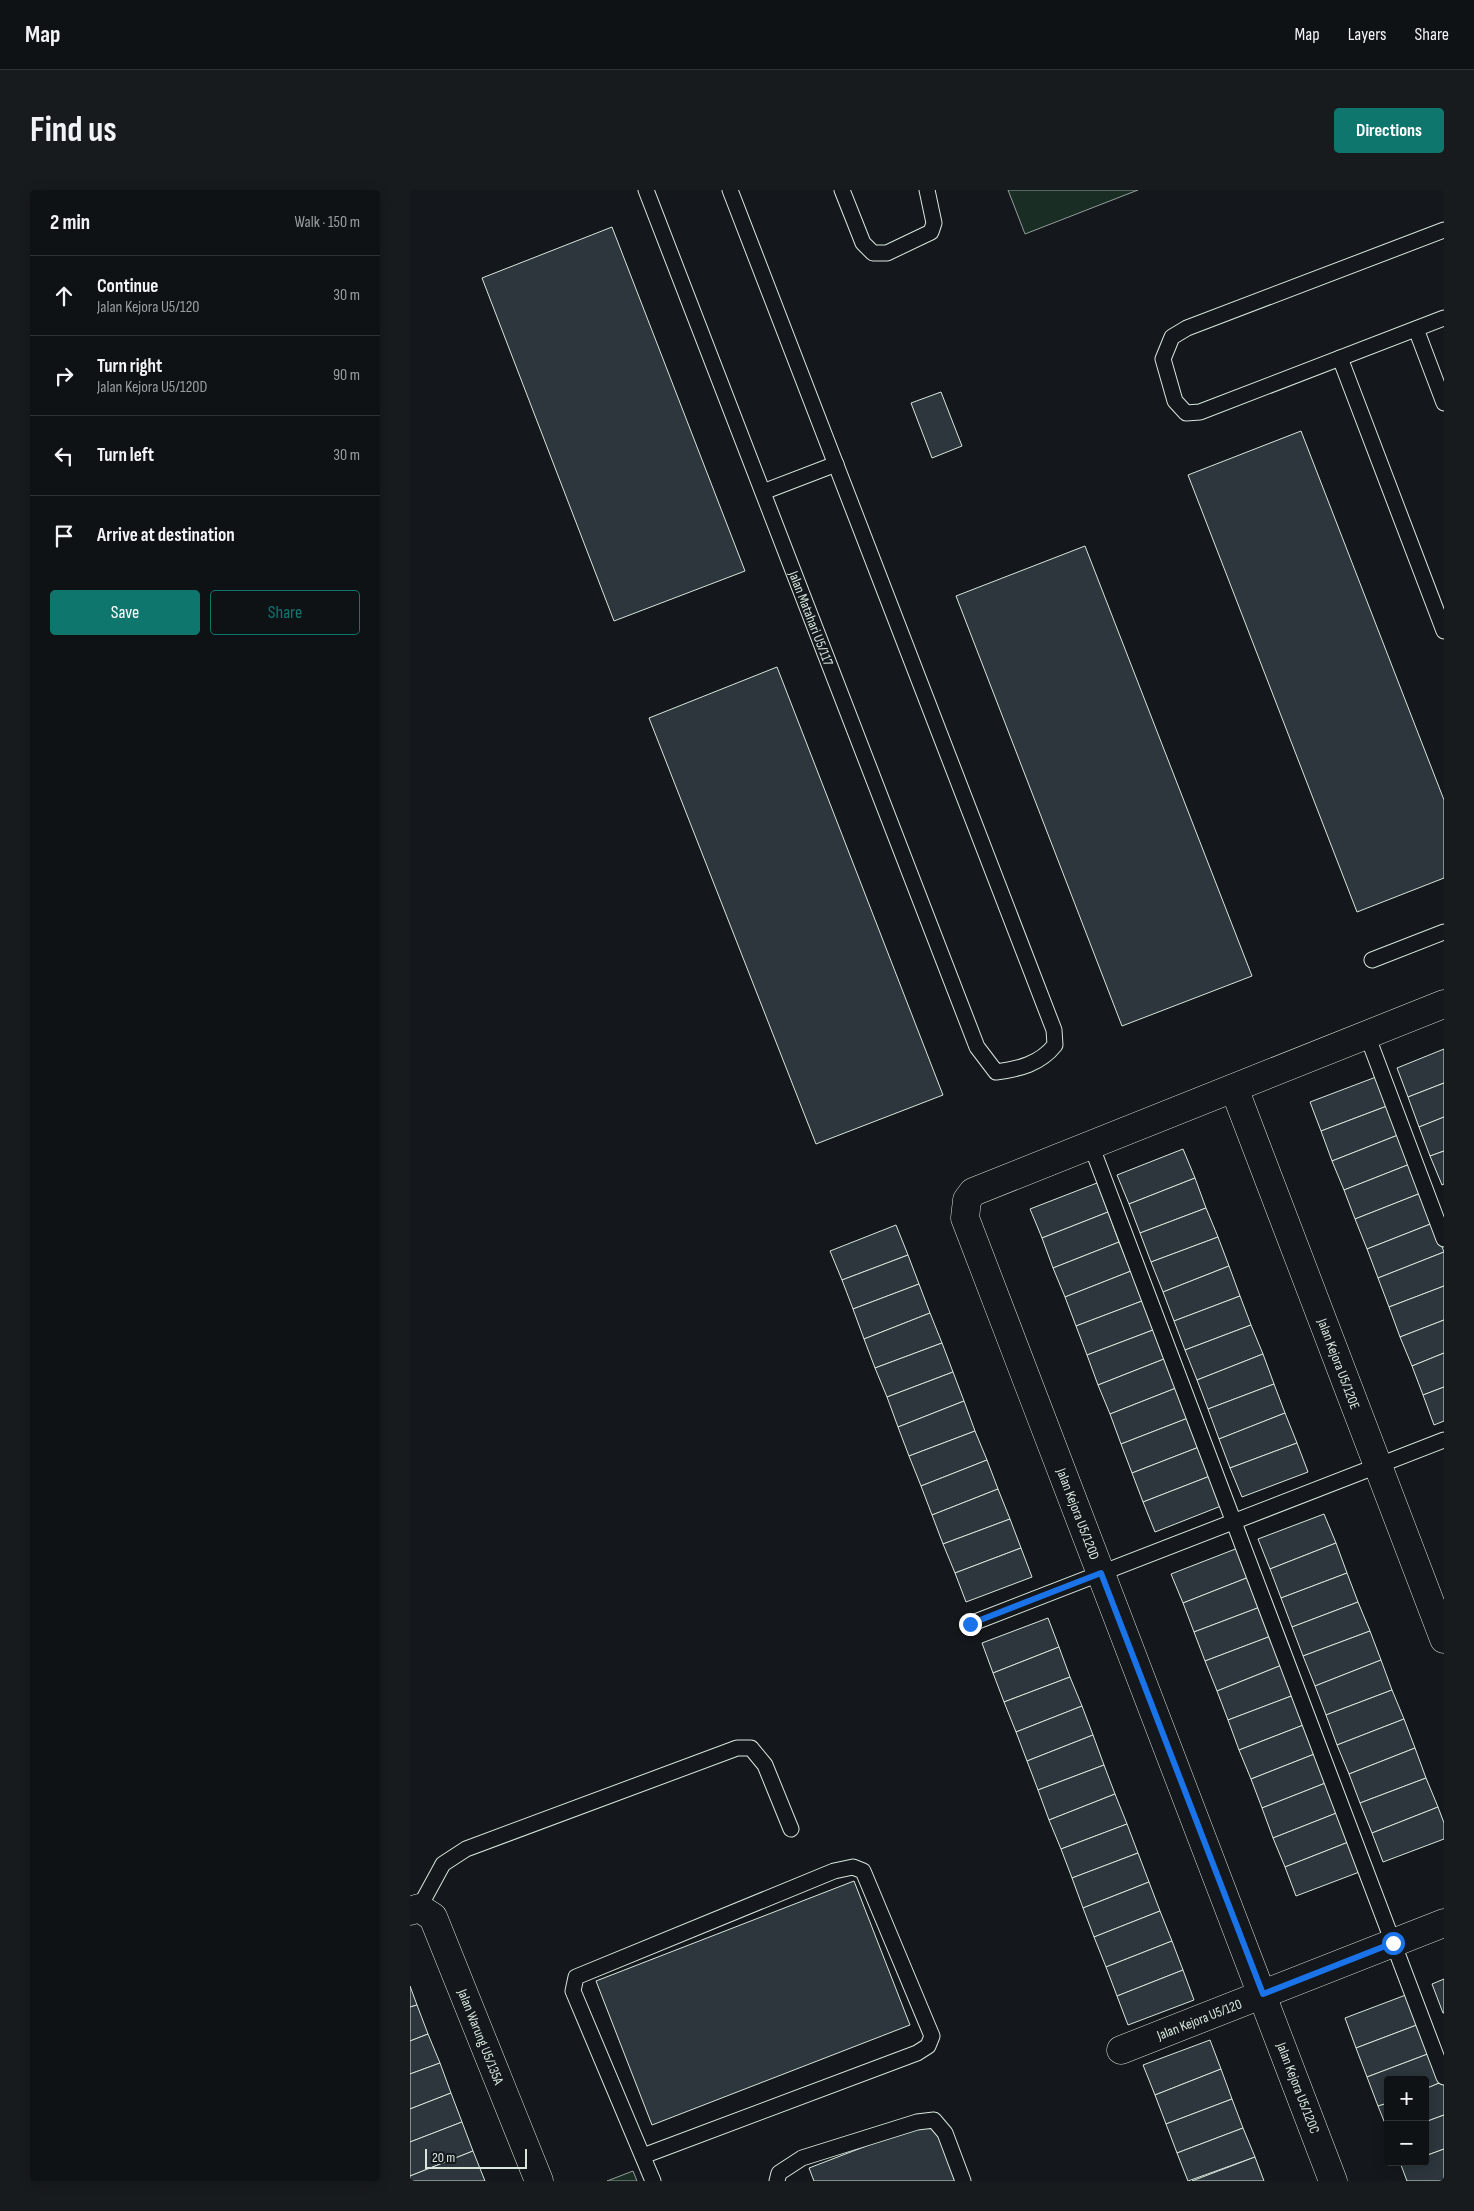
<!DOCTYPE html>
<meta charset="utf-8">
<style>
:root{--surface:#0f1215;--page:#181b1e;--text:#f1f3f6;--muted:#9b9ea0;--line:#2f3234;--accent:#0f766e}
body{margin:0;font-family:"Sofia Sans Condensed",sans-serif;background:var(--page);color:var(--text)}
.controls{position:absolute;right:15px;bottom:15px;display:grid;overflow:hidden;border-radius:5px;box-shadow:0 2px 12px #0003}
.controls button{width:45px;height:45px;display:grid;place-items:center;padding:0;border:0;border-bottom:1px solid var(--line);background:var(--surface);color:var(--text);font:25px sans-serif}
.scale{position:absolute;left:15px;bottom:12px;width:102px;box-sizing:border-box;padding-left:5px;border:2px solid #d8e6dc;border-top:0;font-size:14px;line-height:18px;white-space:nowrap;color:#d8e6dc;-webkit-text-stroke:4px #14181c;paint-order:stroke}
.stop{position:absolute;width:15px;height:15px;margin:-11px;border:4px solid #1a73e8;border-radius:50%;background:#fff}
.stop.end{background:#1a73e8;border-color:#fff;box-shadow:0 1px 5px #0008}
.list{margin:0;padding:0;list-style:none}
h2{display:flex;justify-content:space-between;align-items:center;height:65px;margin:0;padding:0 20px;font-size:21px}
h2 small{font-size:16px;font-weight:400;color:var(--muted)}
.list li{display:grid;grid-template-columns:32px 1fr auto;gap:15px;align-items:center;box-sizing:border-box;height:80px;padding:0 20px;border-top:1px solid var(--line)}
.list b{display:block;font-size:19px;white-space:nowrap}
.list p{margin:0;font-size:16px;white-space:nowrap;color:var(--muted)}
.list em{font-size:16px;font-style:normal;color:var(--muted)}
.actions{display:flex;gap:10px;padding:15px 20px}
.actions a{flex:1;padding:11px 0;border:1px solid var(--accent);border-radius:5px;text-align:center;font-size:18px;color:var(--accent)}
.actions .main{background:var(--accent);color:#fff}
.icon{flex:none;width:28px;height:28px;fill:none;stroke:currentColor;stroke-width:2;stroke-linecap:round;stroke-linejoin:round}
.map{position:relative;flex:none;width:1034px;height:1991px;overflow:hidden;border-radius:5px}
header{display:flex;align-items:center;gap:30px;box-sizing:border-box;height:70px;padding:0 25px;background:var(--surface);border-bottom:1px solid var(--line)}
header strong{font-size:24px}
nav{display:flex;gap:28px;margin-inline-start:auto;font-size:18px}
.intro{display:flex;align-items:center;justify-content:space-between;box-sizing:border-box;height:120px;padding:0 30px}
h1{margin:0;font-size:35px}
.button{padding:12px 22px;border-radius:5px;background:var(--accent);color:#fff;font-size:18px;font-weight:700}
main{display:flex;gap:30px;padding:0 30px}
aside{flex:1;background:var(--surface);border-radius:5px;box-shadow:0 2px 12px #0003}
.map>svg:first-child{display:block}
</style>
<header>
<strong>Map</strong>
<nav><a>Map</a><a>Layers</a><a>Share</a></nav>
</header>
<div class="intro"><h1>Find us</h1><a class="button">Directions</a></div>
<main>
<aside>
<h2>2 min<small>Walk · 150 m</small></h2>
<ul class="list">
<li><svg class="icon" aria-label="ahead" viewBox="0 0 24 24"><path d="M12 20V5M6 11l6-6 6 6"/></svg><div><b>Continue</b><p>Jalan Kejora U5/120</p></div><em>30 m</em></li>
<li><svg class="icon" aria-label="right" viewBox="0 0 24 24"><path d="M7 20v-9h11M14 6l5 5-5 5"/></svg><div><b>Turn right</b><p>Jalan Kejora U5/120D</p></div><em>90 m</em></li>
<li><svg class="icon" aria-label="left" viewBox="0 0 24 24"><path d="M17 20v-9H6M10 6l-5 5 5 5"/></svg><div><b>Turn left</b></div><em>30 m</em></li>
<li><svg class="icon" aria-label="arrive" viewBox="0 0 24 24"><path d="M6 21V4h12l-3 4 3 4H6"/></svg><div><b>Arrive at destination</b></div></li>
</ul>
<div class="actions"><a class="main">Save</a><a>Share</a></div>
</aside>
<div class="map">
<svg width="1034" height="1991" viewBox="0 0 1034 1991">
<rect width="100%" height="100%" fill="#14181c"/>
<g fill="#1a2d24" stroke="#939e99">
<path d="M598,0H728L615,44Z"/>
<path d="M223,1981L227,1991H197Z"/>
</g>
<g fill="#2c363c" stroke="#d8e6dc">
<path d="M202,37L335,381L204,431L72,88Z"/>
<path d="M531,202L552,256L522,268L501,213Z"/>
<path d="M891,241L1034,610V688L947,722L778,285Z"/>
<path d="M675,356L842,786L712,836L546,406Z"/>
<path d="M367,477L533,905L406,954L239,528Z"/>
<path d="M1034,859V893L998,907L987,878Z"/>
<path d="M966,887L977,916L911,941L900,912Z"/>
<path d="M1034,893V927L1009,937L998,907Z"/>
<path d="M977,916L988,945L922,971L911,941Z"/>
<path d="M1034,927V961L1020,966L1009,937Z"/>
<path d="M988,945L1000,974L934,1000L922,971Z"/>
<path d="M773,959L785,988L719,1014L707,985Z"/>
<path d="M1034,961V994L1032,995L1020,966Z"/>
<path d="M1000,974L1011,1003L945,1029L934,1000Z"/>
<path d="M785,988L796,1018L730,1043L719,1014Z"/>
<path d="M687,993L698,1022L632,1048L620,1019Z"/>
<path d="M1011,1003L1023,1033L957,1059L945,1029Z"/>
<path d="M796,1018L808,1047L741,1072L730,1043Z"/>
<path d="M698,1022L709,1052L643,1078L632,1048Z"/>
<path d="M1023,1033L1034,1062L968,1088L957,1059Z"/>
<path d="M486,1035L498,1065L432,1090L420,1061Z"/>
<path d="M808,1047L819,1076L753,1102L741,1072Z"/>
<path d="M709,1052L721,1081L655,1107L643,1078Z"/>
<path d="M1034,1062V1096L979,1117L968,1088Z"/>
<path d="M498,1065L509,1094L443,1119L432,1090Z"/>
<path d="M819,1076L830,1106L764,1131L753,1102Z"/>
<path d="M721,1081L732,1111L666,1136L655,1107Z"/>
<path d="M509,1094L520,1123L454,1149L443,1119Z"/>
<path d="M1034,1096V1130L990,1147L979,1117Z"/>
<path d="M830,1106L841,1135L775,1160L764,1131Z"/>
<path d="M732,1111L743,1140L677,1165L666,1136Z"/>
<path d="M520,1123L532,1153L465,1178L454,1149Z"/>
<path d="M1034,1130V1163L1002,1176L990,1147Z"/>
<path d="M841,1135L853,1164L787,1190L775,1160Z"/>
<path d="M743,1140L754,1169L688,1195L677,1165Z"/>
<path d="M532,1153L543,1182L477,1207L465,1178Z"/>
<path d="M1034,1163V1197L1013,1205L1002,1176Z"/>
<path d="M853,1164L864,1194L798,1219L787,1190Z"/>
<path d="M754,1169L766,1198L700,1224L688,1195Z"/>
<path d="M543,1182L554,1211L488,1237L477,1207Z"/>
<path d="M864,1194L875,1223L809,1249L798,1219Z"/>
<path d="M1034,1197V1231L1024,1235L1013,1205Z"/>
<path d="M766,1198L778,1228L711,1254L700,1224Z"/>
<path d="M554,1211L565,1241L499,1266L488,1237Z"/>
<path d="M875,1223L887,1253L820,1278L809,1249Z"/>
<path d="M778,1228L789,1257L722,1283L711,1254Z"/>
<path d="M565,1241L577,1270L511,1296L499,1266Z"/>
<path d="M887,1253L898,1282L832,1307L820,1278Z"/>
<path d="M789,1257L800,1286L733,1312L722,1283Z"/>
<path d="M577,1270L588,1299L522,1325L511,1296Z"/>
<path d="M800,1286L811,1316L745,1342L733,1312Z"/>
<path d="M588,1299L600,1329L533,1354L522,1325Z"/>
<path d="M914,1324L926,1353L860,1379L848,1349Z"/>
<path d="M600,1329L611,1358L545,1383L533,1354Z"/>
<path d="M926,1353L937,1383L871,1408L860,1379Z"/>
<path d="M611,1358L622,1387L556,1412L545,1383Z"/>
<path d="M828,1358L839,1387L773,1413L761,1384Z"/>
<path d="M937,1383L948,1412L882,1437L871,1408Z"/>
<path d="M839,1387L850,1417L784,1442L773,1413Z"/>
<path d="M948,1412L960,1441L893,1466L882,1437Z"/>
<path d="M850,1417L861,1446L795,1471L784,1442Z"/>
<path d="M638,1428L649,1457L583,1483L572,1453Z"/>
<path d="M960,1441L971,1470L905,1496L893,1466Z"/>
<path d="M861,1446L872,1475L807,1501L795,1471Z"/>
<path d="M649,1457L660,1487L594,1512L583,1483Z"/>
<path d="M971,1470L982,1500L916,1525L905,1496Z"/>
<path d="M872,1475L884,1505L818,1530L807,1501Z"/>
<path d="M660,1487L672,1516L606,1542L594,1512Z"/>
<path d="M982,1500L994,1529L927,1555L916,1525Z"/>
<path d="M884,1505L896,1534L829,1560L818,1530Z"/>
<path d="M672,1516L683,1545L617,1571L606,1542Z"/>
<path d="M994,1529L1005,1558L939,1584L927,1555Z"/>
<path d="M896,1534L907,1563L841,1589L829,1560Z"/>
<path d="M683,1545L694,1575L628,1600L617,1571Z"/>
<path d="M1005,1558L1016,1588L950,1613L939,1584Z"/>
<path d="M907,1563L918,1592L852,1618L841,1589Z"/>
<path d="M694,1575L705,1604L639,1630L628,1600Z"/>
<path d="M1016,1588L1028,1617L962,1643L950,1613Z"/>
<path d="M918,1592L929,1622L863,1648L852,1618Z"/>
<path d="M705,1604L717,1634L651,1659L639,1630Z"/>
<path d="M1028,1617L1034,1633V1649L973,1672L962,1643Z"/>
<path d="M929,1622L941,1651L875,1677L863,1648Z"/>
<path d="M717,1634L728,1663L662,1688L651,1659Z"/>
<path d="M941,1651L952,1681L886,1706L875,1677Z"/>
<path d="M728,1663L739,1692L673,1718L662,1688Z"/>
<path d="M444,1691L500,1835L242,1935L186,1791Z"/>
<path d="M739,1692L750,1721L684,1747L673,1718Z"/>
<path d="M750,1721L762,1751L696,1777L684,1747Z"/>
<path d="M762,1751L773,1780L707,1806L696,1777Z"/>
<path d="M773,1780L784,1810L718,1835L707,1806Z"/>
<path d="M1034,1789V1823H1033L1022,1794Z"/>
<path d="M0,1796L7,1815L0,1817Z"/>
<path d="M1001,1803L1012,1833L946,1858L935,1828Z"/>
<path d="M7,1815L18,1844L0,1851V1817Z"/>
<path d="M1012,1833L1023,1862L957,1887L946,1858Z"/>
<path d="M18,1844L30,1873L0,1884V1851Z"/>
<path d="M800,1850L811,1879L745,1905L733,1875Z"/>
<path d="M1023,1862L1034,1891L1015,1899V1890H978V1913L968,1916L957,1887Z"/>
<path d="M30,1873L41,1903L0,1919V1884Z"/>
<path d="M811,1879L822,1909L756,1934L745,1905Z"/>
<path d="M1034,1891V1925L1015,1932V1899Z"/>
<path d="M41,1903L52,1932L0,1952V1919Z"/>
<path d="M822,1909L833,1938L767,1963L756,1934Z"/>
<path d="M978,1913V1941L968,1916Z"/>
<path d="M1034,1925V1959L1015,1966V1932Z"/>
<path d="M524,1930L547,1991H404L399,1978Z"/>
<path d="M52,1932L63,1961L0,1986V1952Z"/>
<path d="M833,1938L845,1967L778,1991L767,1963Z"/>
<path d="M1034,1959V1991H997L991,1975L999,1972H1015V1966Z"/>
<path d="M63,1961L75,1991H0V1986Z"/>
<path d="M845,1967L854,1991H782Z"/>
</g>
<g fill="none" stroke-linecap="round" stroke-linejoin="round">
<g stroke="#d8e6dc" stroke-width="17">
<g id="lane">
<path id="s1" d="M236,0L567,857L586,882C609,879 630,874 645,855L644,840L320,0"/>
<path d="M432,0L453,53L463,63H477L521,42L524,33L517,0"/>
<path d="M1034,40L777,138L762,147L753,169L765,211L776,223L790,222L1034,128"/>
<path d="M1006,139L1034,213"/>
<path d="M930,168L1034,441"/>
<path d="M353,302L426,274"/>
<path d="M962,770L1034,742"/>
<path d="M957,845L1034,1049"/>
<path d="M681,955L1034,1887"/>
<path d="M560,1434L1034,1250"/>
<path d="M9,1718L33,1674L56,1659L327,1558H341L355,1575L381,1639"/>
<path d="M233,1966L507,1863L518,1856L522,1846L453,1681L443,1677L424,1681L166,1787L163,1801L243,1991"/>
<path d="M367,1991L369,1983L392,1968L507,1932L524,1930L535,1943L553,1991"/>
</g>
</g>
<g stroke="#d8e6dc" stroke-width="29">
<g id="street">
<path id="s2" d="M824,898L1034,1449"/>
<path id="s3" d="M0,1721L9,1718L23,1727L129,1991"/>
<path id="s4" d="M711,1860L1034,1733"/>
<path d="M923,1991L555,1028L557,1010L563,1002L1034,814"/>
</g>
</g>
<use href="#lane" stroke="#14181c" stroke-width="15"/>
<use href="#street" stroke="#14181c" stroke-width="28"/>
</g>
<g fill="none" stroke-linecap="round" stroke-linejoin="round">
<path stroke="#1a73e8" stroke-width="6" d="M560,1434L691,1383L853,1804L983,1753"/>
</g>
<g text-anchor="middle" dominant-baseline="central" stroke-width="4" stroke-linejoin="round" paint-order="stroke">
<g font-size="14" fill="#d8e6dc" stroke="#14181c">
<text stroke="none"><textPath href="#s1" startOffset="459">Jalan Matahari U5/117</textPath></text>
<text stroke="none"><textPath href="#s2" startOffset="295">Jalan Kejora U5/120E</textPath></text>
<text transform="translate(668 1324) rotate(69)">Jalan Kejora U5/120D</text>
<text stroke="none"><textPath href="#s4" startOffset="84">Jalan Kejora U5/120</textPath></text>
<text stroke="none"><textPath href="#s3" startOffset="155">Jalan Warung U5/135A</textPath></text>
<text transform="translate(888 1898) rotate(69)">Jalan Kejora U5/120C</text>
</g>
</g>
</svg>
<div class="controls">
<button>+</button>
<button>−</button>
</div>
<div class="scale">20 m</div>
<div class="stop" style="left:983px;top:1753px"></div>
<div class="stop end" style="left:560px;top:1434px"></div>
</div>
</main>
